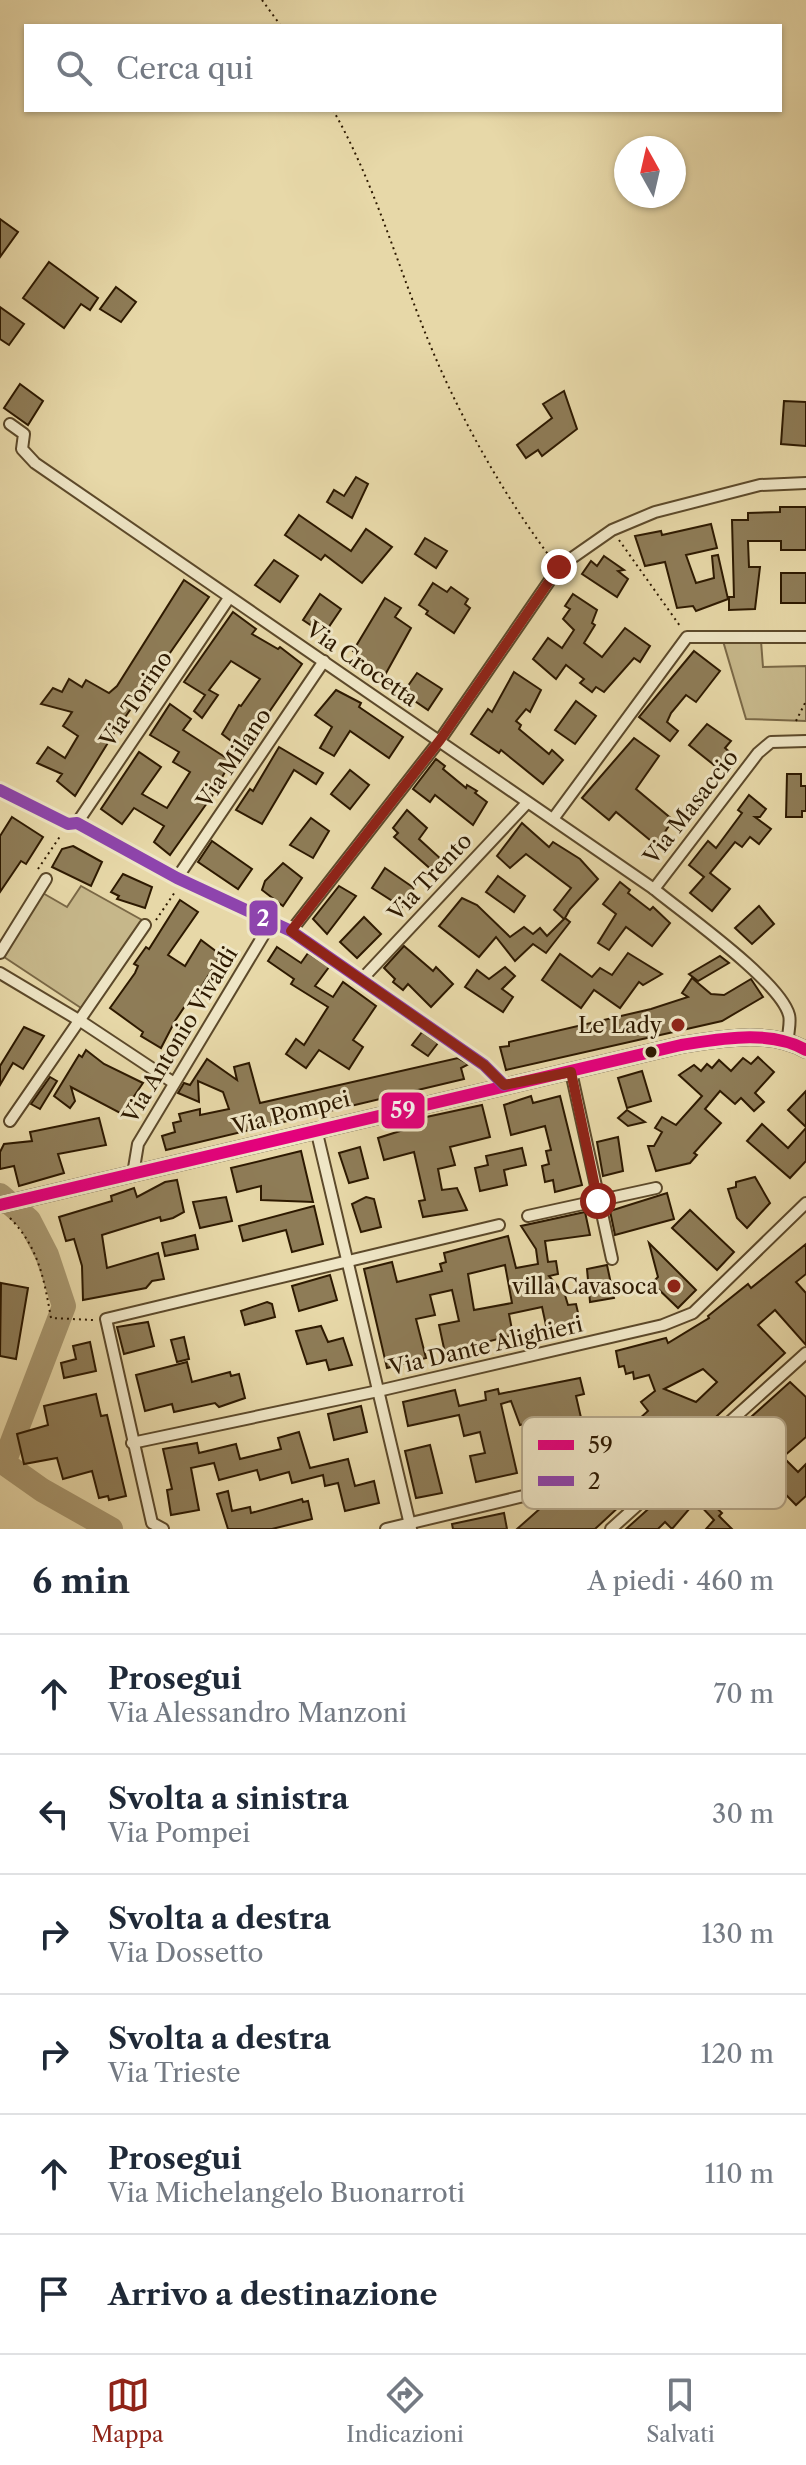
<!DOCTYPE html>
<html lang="it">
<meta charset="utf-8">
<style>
:root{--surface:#fff;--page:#f6f6f7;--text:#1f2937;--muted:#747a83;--line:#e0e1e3;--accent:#8f2418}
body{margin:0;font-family:"Libre Caslon Text",serif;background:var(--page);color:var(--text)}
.compass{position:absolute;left:614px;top:136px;width:72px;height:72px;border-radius:50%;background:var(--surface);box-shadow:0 2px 6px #0004;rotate:352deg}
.stop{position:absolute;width:24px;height:24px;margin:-18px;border:6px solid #8f2418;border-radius:50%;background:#fff}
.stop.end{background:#8f2418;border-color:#fff;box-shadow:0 2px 8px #0008}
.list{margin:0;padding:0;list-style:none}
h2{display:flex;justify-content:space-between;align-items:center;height:104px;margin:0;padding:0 32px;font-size:34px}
h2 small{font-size:26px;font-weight:400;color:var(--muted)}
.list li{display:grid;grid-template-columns:52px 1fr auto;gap:24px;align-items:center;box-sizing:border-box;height:120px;padding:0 32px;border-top:2px solid var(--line)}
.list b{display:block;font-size:30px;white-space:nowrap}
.list p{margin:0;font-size:26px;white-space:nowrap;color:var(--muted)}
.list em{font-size:26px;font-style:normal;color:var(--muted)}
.icon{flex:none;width:44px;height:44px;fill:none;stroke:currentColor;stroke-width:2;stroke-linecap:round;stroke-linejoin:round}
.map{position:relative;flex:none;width:806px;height:1529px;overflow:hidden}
.search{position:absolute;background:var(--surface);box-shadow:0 2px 6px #0004;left:24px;right:24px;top:24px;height:88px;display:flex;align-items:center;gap:20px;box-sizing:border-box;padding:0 28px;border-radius:0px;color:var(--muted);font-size:30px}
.sheet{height:824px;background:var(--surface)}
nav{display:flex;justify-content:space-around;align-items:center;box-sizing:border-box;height:112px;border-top:2px solid var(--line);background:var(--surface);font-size:22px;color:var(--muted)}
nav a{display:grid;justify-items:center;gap:4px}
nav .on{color:var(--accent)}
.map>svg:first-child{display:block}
</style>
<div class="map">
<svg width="806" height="1529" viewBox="0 0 806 1529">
<rect width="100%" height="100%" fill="#e7d8a8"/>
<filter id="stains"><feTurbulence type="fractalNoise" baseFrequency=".0025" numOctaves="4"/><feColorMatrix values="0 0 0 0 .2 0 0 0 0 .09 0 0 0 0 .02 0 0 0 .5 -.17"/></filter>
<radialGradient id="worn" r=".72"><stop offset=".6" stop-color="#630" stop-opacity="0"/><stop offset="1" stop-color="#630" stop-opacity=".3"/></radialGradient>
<g fill="#c7b88b" stroke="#7a6846" stroke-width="2">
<path d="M723,641H761L763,667L806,666V721L746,719Z"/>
<path d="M81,886L142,920L81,1008L4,957L41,892L67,907Z"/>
</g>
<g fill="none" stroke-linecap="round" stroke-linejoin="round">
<path stroke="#776543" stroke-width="4" d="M0,1461L4,1463"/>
<path stroke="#a8976f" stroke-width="24" d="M0,1195L29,1220L47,1255L64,1306L4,1463L42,1490L111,1529"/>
</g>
<g fill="#8e7c57" stroke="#2d1900" stroke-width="2" fill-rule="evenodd">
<path d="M0,219L18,232L0,257Z"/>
<path d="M49,262L98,298L90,310L81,304L64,328L23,298Z"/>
<path d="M116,287L136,302L121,322L100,309Z"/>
<path d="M0,307L24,324L9,345L0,339Z"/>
<path d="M20,384L43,401L28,425L4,408Z"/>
<path d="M564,391L577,429L542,456L538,450L526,458L517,445L552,418L543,404Z"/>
<path d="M784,401L806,402V446L781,444Z"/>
<path d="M356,477L368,484L352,518L327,502L334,490L344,496Z"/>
<path d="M780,507H806V550H781V541H748L749,567H760L755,609L729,610V597H734L732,520H748V513L780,512Z"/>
<path d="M299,515L351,551L366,529L392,547L362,583L325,555L321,560L285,535Z"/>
<path d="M711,524L717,548L686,555L696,583L714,578L712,556L718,555L728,599L696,611L693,606L677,608L665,562L645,566L635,536L661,531L662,535Z"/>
<path d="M425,538L447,551L436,568L415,554Z"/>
<path d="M604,556L624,570L618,571L628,579L617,597L582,574L591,561L597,566Z"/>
<path d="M274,560L298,576L280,602L255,585Z"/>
<rect x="781" y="573" width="25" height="30"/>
<path d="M184,580L209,597L114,733L75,796L57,781L62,774L37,763L48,747L65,758L78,736L63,726L72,712L41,704L53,688L62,692L69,679L82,687L86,680L109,693L117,686Z"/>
<path d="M433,583L447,592L451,587L468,599L465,604L470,608L454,633L426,614L428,611L419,605Z"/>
<path d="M320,594L341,609L324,634L303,620Z"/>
<path d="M573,594L597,610L592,623L595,625L584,643L602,657L625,628L650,646L640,662L634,658L604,692L596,687L592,692L580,683L584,679L566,665L556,679L533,659L548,638L562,648L574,630L563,619L570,609L565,606Z"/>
<path d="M385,598L401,608L395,617L411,628L385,675L378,670L375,673L356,659L359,656L353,651Z"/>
<path d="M233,612L256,629L252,634L278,649L280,647L302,664L243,750L222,734L239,705L241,706L260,679L231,661L209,690L218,695L202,718L194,711L205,695L184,682Z"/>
<path d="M694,651L720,671L696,702L686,695L671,713L667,722L678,731L670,741L639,717Z"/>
<path d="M514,672L541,690L530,712L526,709L516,721L521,725L519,729L549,754L552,750L563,760L543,784L501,750L499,753L471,734L488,709L492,712Z"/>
<path d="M417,673L442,689L428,710L403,693Z"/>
<path d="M336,690L361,703L359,707L403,737L389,758L350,731L334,756L320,748L332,727L315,715Z"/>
<path d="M576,701L596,716L575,744L555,730Z"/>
<path d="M170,704L191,719L183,730L231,761L212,796L170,855L154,842L164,826L134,808L122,824L101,809L139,752L161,767L142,794L167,808L190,772L173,762L179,752L150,735Z"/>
<path d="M707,724L731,741L725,748L732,754L719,769L689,745Z"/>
<path d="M634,738L659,756L636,789L673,820L656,845L616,812L609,820L582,798Z"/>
<path d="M279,747L323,773L316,784L294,770L262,824L236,810L250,789L253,791Z"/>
<path d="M436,759L445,766L443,769L466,788L467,785L477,791L475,793L487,802L473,825L435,795L430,802L413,789Z"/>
<path d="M350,770L369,785L350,809L331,794Z"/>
<path d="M787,774H801V786H806V811H802V817H786Z"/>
<path d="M749,795L766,809L760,817H755L771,829L759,844L750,837L742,847L735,842L710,873L730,889L712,911L690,893L704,877L689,865L708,841L716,848L742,813L738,810Z"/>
<path d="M407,810L427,828L419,839L442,860L433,871L394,837L398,833L393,828Z"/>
<path d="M12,817L43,837L26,864L21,861L0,892V836Z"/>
<path d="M311,818L329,831L313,858L290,845Z"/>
<path d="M522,823L549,847L553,842L580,859L598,879L570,909L565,918L570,922L546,953L533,944L515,961L496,937L479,957L439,926L462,898L477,905L510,937L524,927L533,934L540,928L547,936L564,919L554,910L571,888L526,854L510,868L497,856Z"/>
<path d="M212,841L252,869L238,889L198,862Z"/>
<path d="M73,846L102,862L91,886L52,867L62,849Z"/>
<path d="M283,863L302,878L283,906L262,890L265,881Z"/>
<path d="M385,868L414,888L402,907L372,888Z"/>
<path d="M123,874L152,887L145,908L117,899L119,896L111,892Z"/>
<path d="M498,876L525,896L514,912L486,892Z"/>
<path d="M620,882L630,890L628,893L650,910L653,907L670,923L652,946L626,927L609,950L598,943L616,914L603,904Z"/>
<path d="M339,886L356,896L327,934L313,919Z"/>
<path d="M180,900L198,912L168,955L185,966L201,940L221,955L192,1002L189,1000L175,1021L161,1048L141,1036L143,1032L110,1008L135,973L138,966L134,964L146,947L149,949Z"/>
<path d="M759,906L774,924L752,944L735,928Z"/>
<path d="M364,917L381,934L357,958L340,942Z"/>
<path d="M404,946L433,971L436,967L453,984L431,1007L408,984L403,990L393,982L395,979L384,968Z"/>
<path d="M277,947L301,963L308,953L329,967L315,986L333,997L343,982L376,1006L353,1040L363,1047L349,1069L319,1050L306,1068L286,1054L296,1039L304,1045L328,1007L291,984L294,979L268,961Z"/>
<path d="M628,953L662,974L643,985L639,982L620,1008L594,990L581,1008L542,980L560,954L592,977L600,968L612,975Z"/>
<path d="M720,956L729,963L698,981L689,974Z"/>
<path d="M505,967L515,976L502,989L513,997L503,1012L465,987L477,970L489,979Z"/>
<path d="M692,978L711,994L724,995L751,979L763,997L722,1021L506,1070L500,1047L509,1046V1042L651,1009L688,997L682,993Z"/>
<path d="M24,1027L44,1036L23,1069L13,1063L0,1085V1066Z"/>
<path d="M422,1032L438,1043L428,1056L412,1045Z"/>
<path d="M86,1050L104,1064L143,1083L122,1114L71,1087L75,1101L70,1108L54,1096L79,1055L82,1057Z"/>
<path d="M758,1057L774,1072L755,1093L764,1102L754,1111L741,1098L735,1104L720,1091L705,1109L721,1123L694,1153L697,1155L690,1163L656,1171L648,1146H654L662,1132L655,1128L662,1117L676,1125L702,1096L679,1075L694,1065L701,1071L707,1064L712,1068L719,1060L731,1071L743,1058L751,1064Z"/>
<path d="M458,1058L469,1064L461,1068L464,1079L166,1150L162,1136L175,1132L173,1123L181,1121L179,1114L200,1109V1115L229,1109L223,1092L198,1081L199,1102L178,1093L184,1083L190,1085L207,1059L237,1080L234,1067L249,1063L260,1103Z"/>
<path d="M642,1071L651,1101L627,1108L618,1078Z"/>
<path d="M50,1077L57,1081L40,1109L31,1104Z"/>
<path d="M806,1091V1127L788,1110Z"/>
<path d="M531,1096L533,1103L560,1096L582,1185L555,1192L553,1180L545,1182L542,1166L549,1164L546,1151L551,1150L545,1126L511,1135L504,1105Z"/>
<path d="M482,1105L490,1137L450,1147L455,1165L438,1169L442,1190L457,1188L467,1210L423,1217L419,1201L425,1200L414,1152L384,1160L378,1138L419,1125L417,1119Z"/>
<path d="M627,1110L645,1122L628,1126L618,1118Z"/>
<path d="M99,1118L106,1145L58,1154L64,1173L19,1186L14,1166L0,1169V1152L4,1144L32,1141L30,1132Z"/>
<path d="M762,1124L788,1148L806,1128V1161L790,1178L747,1141Z"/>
<path d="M618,1137L623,1171L603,1176L597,1142Z"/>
<path d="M360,1147L368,1178L349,1183L339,1153Z"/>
<path d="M522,1148L526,1165L504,1170L507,1185L480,1191L475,1168L488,1165L486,1156Z"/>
<path d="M301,1151L313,1202L261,1200V1186L237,1192L231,1168Z"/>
<path d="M755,1177L770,1203L747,1228L737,1218L728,1189L736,1187V1182Z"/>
<path d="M177,1180L184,1212L173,1218L161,1221L160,1217L102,1235L107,1268L158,1253L164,1279L152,1281L146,1288L83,1300L82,1266L74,1239L66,1241L59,1217L112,1201L111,1196L134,1188L137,1197L165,1182Z"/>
<path d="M667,1193L674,1219L615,1235L610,1211Z"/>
<path d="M226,1197L232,1221L200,1228L193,1202Z"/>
<path d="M366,1197L374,1199L381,1227L361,1232L352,1204Z"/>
<path d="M314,1206L323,1244L292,1252L286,1230L243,1241L239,1226Z"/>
<path d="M690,1210L734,1252L717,1270L672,1228Z"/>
<path d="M585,1212L590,1235L545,1241L548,1262L556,1261L558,1274L549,1276L565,1295L568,1305L576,1304L579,1317L575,1318L576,1323L547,1330L542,1307L509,1314L513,1335L445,1353L439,1325L459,1321L452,1290L430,1295L435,1315L416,1319L426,1358L387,1368L364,1269L392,1262L397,1282L442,1271L440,1264L446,1262L444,1253L508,1236L516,1268L538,1264L536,1249L521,1226ZM505,1265L512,1303L474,1310L468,1274Z"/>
<path d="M195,1235L198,1249L165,1256L162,1243Z"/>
<path d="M649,1243L696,1290L678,1308L652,1283L658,1277Z"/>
<path d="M806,1244V1274L796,1282L806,1293V1345L775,1310L758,1325L785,1353L595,1529H517L595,1460L541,1481L529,1449L560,1437L555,1418L520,1425L511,1401L501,1404L517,1473L476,1482L470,1456L485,1453L480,1432L464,1436L459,1415L408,1426L403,1402L455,1390L459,1406L486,1400L485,1392L498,1389L499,1394L580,1378L584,1394L576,1396L582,1422L592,1436L607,1424L619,1437L648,1411L641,1402L655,1391L649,1375L634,1379L633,1372L626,1374L624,1366L619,1367L616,1351L666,1338L668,1343L709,1318L708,1316L748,1284L751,1288ZM703,1369L717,1382L696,1402L664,1389Z"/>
<path d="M607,1265L614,1298L590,1302L587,1269Z"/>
<path d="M330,1275L337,1300L299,1311L292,1286Z"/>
<path d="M1,1283L28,1288L16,1359L0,1356Z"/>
<path d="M267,1302L272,1304L275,1317L245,1325L241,1311Z"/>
<path d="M148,1322L154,1346L124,1354L117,1327Z"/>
<path d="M321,1326L328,1342L343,1338L352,1365L329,1370L326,1360L307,1364L296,1331Z"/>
<path d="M184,1337L189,1359L177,1362L171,1340Z"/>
<path d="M90,1342L96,1371L64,1378L61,1363L76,1359L73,1346Z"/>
<path d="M187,1362L192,1382L230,1372L231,1376L239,1374L245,1398L219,1407L215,1403L174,1412L172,1404L145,1411L136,1375Z"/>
<path d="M790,1382L806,1397V1437L783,1457L798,1472L806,1464V1496L796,1505L745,1453L699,1492L722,1513L719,1516L732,1529H706L714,1520L696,1501L672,1529L665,1522L658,1529H626Z"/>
<path d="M96,1394L101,1416L107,1415L126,1496L109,1500L108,1496L99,1498L92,1471L63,1479L57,1458L24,1464L17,1434L48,1425L44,1406Z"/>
<path d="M361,1406L367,1432L334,1440L328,1414Z"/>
<path d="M299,1432L310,1468L348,1459L355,1486L374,1481L379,1503L345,1511L338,1483L325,1486L323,1475L292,1483L289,1472L260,1480L257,1470L219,1480L214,1463L191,1468L199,1510L171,1515L167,1490L172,1489L163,1449L197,1443L199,1453L236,1444L240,1459L281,1449L278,1438Z"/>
<path d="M430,1445L442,1493L416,1498L405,1451Z"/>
<path d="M228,1491L232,1511L250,1507L251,1513L302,1499L303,1502L308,1501L312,1519L272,1529H228L217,1494Z"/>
<path d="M504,1513L507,1529H453L452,1524Z"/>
</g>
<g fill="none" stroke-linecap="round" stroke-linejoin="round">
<g stroke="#5c492a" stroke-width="14">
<g id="street">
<path d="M10,424L24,434L22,449L35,463L654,889C683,913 780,981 789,1015C791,1022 788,1032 788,1039"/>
<path d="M0,790L68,824L77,823L177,878L291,931L484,1065L504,1085"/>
<path d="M553,819L687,637H806"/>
<path d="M77,823L229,598"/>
<path d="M177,878L324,661"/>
<path d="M654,889L758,753L771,742L806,741"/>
<path d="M291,931L440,740L559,567L612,530L655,512L760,485L806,483"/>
<path d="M0,953L46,879"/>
<path d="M0,973L82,1022L174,1083"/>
<path d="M363,978L527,803"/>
<path d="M571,1072L612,1259"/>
<path d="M10,1121L145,925"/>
<path d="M316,1129L411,1529"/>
<path d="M133,1174L138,1144L272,921"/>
<path d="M528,1216L656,1188"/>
<path d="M132,1443L378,1391L663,1325L693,1313L806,1203"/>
<path d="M163,1529L152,1523L106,1319L499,1225"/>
<path d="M386,1529L532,1494"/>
<path d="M611,1529L806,1353"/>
</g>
</g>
<g stroke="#2d1900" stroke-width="18">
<path id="secondary" d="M0,1205L681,1045C720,1039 770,1029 806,1050"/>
</g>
<g stroke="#2d1900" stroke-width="2" stroke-dasharray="2 4" stroke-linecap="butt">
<path d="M262,0L281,26"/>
<path d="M333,110C379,191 402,283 440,368C470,435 507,499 550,557"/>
<path d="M619,540L680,626"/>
<path d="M796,721L806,701"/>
<path d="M38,869L61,835"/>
<path d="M156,920L175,892"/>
<path d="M10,1218C39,1248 44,1279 51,1318L93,1320"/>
</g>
<use href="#street" stroke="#efe6c6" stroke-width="10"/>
<use href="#secondary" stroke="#efe6c6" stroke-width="14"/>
<g stroke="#efe6c6" stroke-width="18">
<path id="bus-1" d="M0,1205L681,1045C720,1039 770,1029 806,1050"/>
</g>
<g stroke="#efe6c6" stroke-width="18">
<path id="bus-2" d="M0,790L68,824L77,823L177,878L291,931L484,1065L504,1085"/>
</g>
<use href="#bus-1" stroke="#e5007d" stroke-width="12"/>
<use href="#bus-2" stroke="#8e44ad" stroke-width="12"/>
</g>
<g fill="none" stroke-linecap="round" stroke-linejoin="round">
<path stroke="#8f2418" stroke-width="10" d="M559,567L440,740L291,931L484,1065L504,1085L571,1072L598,1201"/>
</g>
<g fill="#8f2418" stroke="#efe6c6" stroke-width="3">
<circle cx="678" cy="1025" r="8"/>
<circle cx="674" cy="1286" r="8"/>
</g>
<circle fill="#2d1900" stroke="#efe6c6" stroke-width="3" cx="651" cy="1052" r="7"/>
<g text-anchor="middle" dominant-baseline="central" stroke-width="6" stroke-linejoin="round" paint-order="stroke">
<g font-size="22" fill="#2d1900" stroke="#efe6c6">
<text transform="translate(362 664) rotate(35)">Via Crocetta</text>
<text transform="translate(136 699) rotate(-56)">Via Torino</text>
<text transform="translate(234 758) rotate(-56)">Via Milano</text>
<text transform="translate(691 807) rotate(-52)">Via Masaccio</text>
<text transform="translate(430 877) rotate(-47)">Via Trento</text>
<text transform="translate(180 1035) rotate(-59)">Via Antonio Vivaldi</text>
<text transform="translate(291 1113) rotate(-14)">Via Pompei</text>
<text transform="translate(486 1346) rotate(-13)">Via Dante Alighieri</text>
</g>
<g font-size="22" fill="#2d1900" stroke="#efe6c6" text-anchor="end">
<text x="662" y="1025">Le Lady</text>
<text x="658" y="1286">villa Cavasoca</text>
</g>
</g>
<rect x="522" y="1417" width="264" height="92" rx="12" fill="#efe6c6" stroke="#b5a88b" stroke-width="2"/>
<rect x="538" y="1440" width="36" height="10" fill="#e5007d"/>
<rect x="538" y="1476" width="36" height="10" fill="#8e44ad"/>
<g font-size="22" fill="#2d1900">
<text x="588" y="1453">59</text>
<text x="588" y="1489">2</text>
</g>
<g stroke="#efe6c6" stroke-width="3">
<rect x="248" y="899" width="31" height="38" rx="8" fill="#8e44ad"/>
<rect x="380" y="1091" width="46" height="39" rx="8" fill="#e5007d"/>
</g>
<g font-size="22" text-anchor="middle" font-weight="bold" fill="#fff">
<text x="263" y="926">2</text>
<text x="403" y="1118">59</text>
</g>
<rect width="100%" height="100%" filter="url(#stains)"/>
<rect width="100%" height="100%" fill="url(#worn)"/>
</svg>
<svg class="compass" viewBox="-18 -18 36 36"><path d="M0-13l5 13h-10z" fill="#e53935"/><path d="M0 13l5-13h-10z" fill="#747a83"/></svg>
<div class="stop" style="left:598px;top:1201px"></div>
<div class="stop end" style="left:559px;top:567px"></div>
<div class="search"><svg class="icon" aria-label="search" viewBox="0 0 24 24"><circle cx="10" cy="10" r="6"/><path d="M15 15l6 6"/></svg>Cerca qui</div>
</div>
<section class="sheet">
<h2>6 min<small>A piedi · 460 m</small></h2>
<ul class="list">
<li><svg class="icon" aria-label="ahead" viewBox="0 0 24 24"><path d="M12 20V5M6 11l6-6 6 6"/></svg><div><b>Prosegui</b><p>Via Alessandro Manzoni</p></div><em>70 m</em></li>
<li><svg class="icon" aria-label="left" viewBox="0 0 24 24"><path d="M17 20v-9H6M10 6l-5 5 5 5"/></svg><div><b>Svolta a sinistra</b><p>Via Pompei</p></div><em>30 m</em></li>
<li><svg class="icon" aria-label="right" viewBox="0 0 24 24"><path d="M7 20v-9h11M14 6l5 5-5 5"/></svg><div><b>Svolta a destra</b><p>Via Dossetto</p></div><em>130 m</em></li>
<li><svg class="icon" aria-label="right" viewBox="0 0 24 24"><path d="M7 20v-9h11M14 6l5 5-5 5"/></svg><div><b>Svolta a destra</b><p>Via Trieste</p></div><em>120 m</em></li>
<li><svg class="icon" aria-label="ahead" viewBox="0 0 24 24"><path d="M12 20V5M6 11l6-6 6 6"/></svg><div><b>Prosegui</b><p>Via Michelangelo Buonarroti</p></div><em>110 m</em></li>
<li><svg class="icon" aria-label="arrive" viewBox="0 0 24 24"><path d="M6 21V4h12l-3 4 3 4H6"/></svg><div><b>Arrivo a destinazione</b></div></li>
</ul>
</section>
<nav>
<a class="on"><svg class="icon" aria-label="map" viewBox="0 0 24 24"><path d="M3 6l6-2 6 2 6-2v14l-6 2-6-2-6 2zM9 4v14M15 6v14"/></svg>Mappa</a>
<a><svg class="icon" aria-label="directions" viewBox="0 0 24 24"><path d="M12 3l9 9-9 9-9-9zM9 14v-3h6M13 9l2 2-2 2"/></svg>Indicazioni</a>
<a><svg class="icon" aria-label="saved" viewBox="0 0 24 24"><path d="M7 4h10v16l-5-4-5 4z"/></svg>Salvati</a>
</nav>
